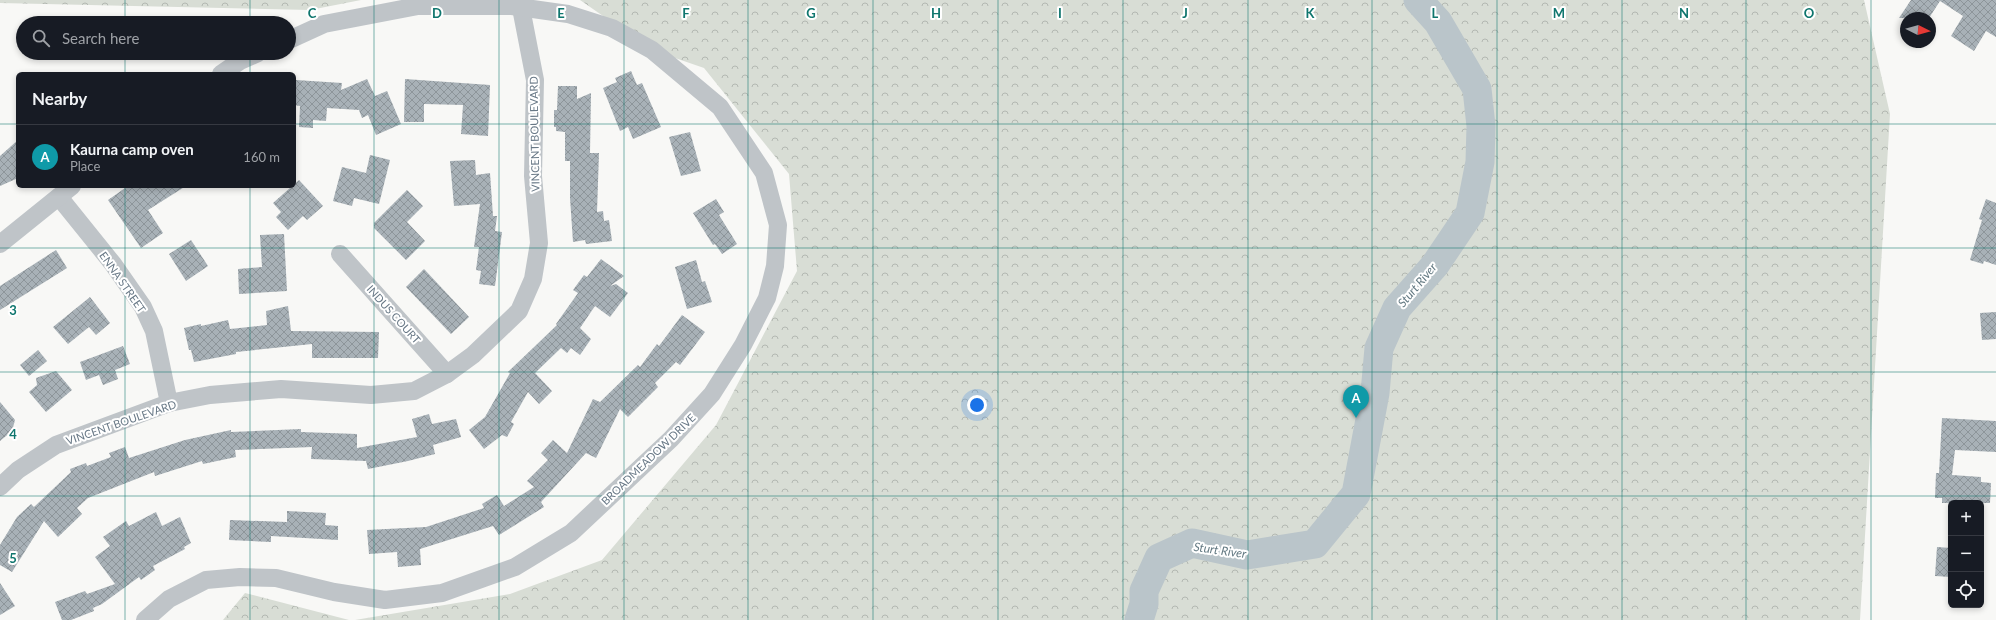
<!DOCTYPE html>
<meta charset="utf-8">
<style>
:root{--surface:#171b24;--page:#242831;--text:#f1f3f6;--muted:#9ea1a6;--line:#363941;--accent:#8c9099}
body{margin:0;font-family:Lato,sans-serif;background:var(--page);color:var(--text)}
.controls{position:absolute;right:12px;bottom:12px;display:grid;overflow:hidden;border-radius:6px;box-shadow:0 2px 6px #0003}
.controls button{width:36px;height:36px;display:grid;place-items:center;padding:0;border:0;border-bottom:1px solid var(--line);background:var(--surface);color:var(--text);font:20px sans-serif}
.compass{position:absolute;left:1900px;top:12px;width:36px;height:36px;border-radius:50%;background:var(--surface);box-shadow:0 2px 6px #0003;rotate:95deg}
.you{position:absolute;left:977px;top:405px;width:14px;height:14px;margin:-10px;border:3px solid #fff;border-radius:50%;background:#1a73e8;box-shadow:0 0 0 6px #1a73e833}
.badge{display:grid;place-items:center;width:26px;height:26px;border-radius:50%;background:var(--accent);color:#fff;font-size:13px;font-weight:700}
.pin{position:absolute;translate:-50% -33px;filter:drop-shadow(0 1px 2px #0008)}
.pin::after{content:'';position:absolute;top:21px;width:14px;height:12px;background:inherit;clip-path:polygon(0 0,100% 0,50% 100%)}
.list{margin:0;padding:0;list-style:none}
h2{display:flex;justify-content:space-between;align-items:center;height:52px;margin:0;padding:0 16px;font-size:17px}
h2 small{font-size:13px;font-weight:400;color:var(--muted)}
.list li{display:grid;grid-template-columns:26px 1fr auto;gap:12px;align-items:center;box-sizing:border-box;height:64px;padding:0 16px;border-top:1px solid var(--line)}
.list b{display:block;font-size:15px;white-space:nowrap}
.list p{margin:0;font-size:13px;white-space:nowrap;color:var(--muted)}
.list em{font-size:13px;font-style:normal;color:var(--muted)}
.icon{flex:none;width:22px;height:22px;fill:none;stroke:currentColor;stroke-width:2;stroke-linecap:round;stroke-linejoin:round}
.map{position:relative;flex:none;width:1996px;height:620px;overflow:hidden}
.search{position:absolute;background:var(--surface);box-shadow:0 2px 6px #0003;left:16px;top:16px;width:280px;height:44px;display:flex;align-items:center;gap:10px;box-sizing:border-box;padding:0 14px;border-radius:22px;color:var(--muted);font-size:15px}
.panel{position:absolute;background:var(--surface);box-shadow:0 2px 6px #0003;left:16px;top:72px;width:280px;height:116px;border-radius:6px}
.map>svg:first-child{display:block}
</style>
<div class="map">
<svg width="1996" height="620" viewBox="0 0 1996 620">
<defs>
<pattern id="forest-crowns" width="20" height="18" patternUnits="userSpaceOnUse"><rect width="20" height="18" fill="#d8ddd5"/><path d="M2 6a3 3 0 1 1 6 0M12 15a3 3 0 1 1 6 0" fill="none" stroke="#b3b8b2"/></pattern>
<pattern id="building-cross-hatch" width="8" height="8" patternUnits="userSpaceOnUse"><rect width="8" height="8" fill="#a8b1b7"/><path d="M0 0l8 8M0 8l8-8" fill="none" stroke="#8d959a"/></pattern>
</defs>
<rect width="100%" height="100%" fill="#f8f8f6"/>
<g fill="url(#forest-crowns)">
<path d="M0,0H361L310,10L0,3Z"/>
<path d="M580,0H1633V4V0H1864L1890,114L1860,620H355L510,594L602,560L716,425L797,271L789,174L704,68L652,50Z"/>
<path d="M245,593L349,620H223Z"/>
</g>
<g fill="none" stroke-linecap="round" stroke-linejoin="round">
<path stroke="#bac5ca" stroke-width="29" d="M1139,620L1144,604V591L1159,558L1192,543L1247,555L1315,544L1356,494L1375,393L1379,348L1397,308L1435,265L1470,213L1480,162L1481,126L1477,89L1438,22L1418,0"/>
</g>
<g fill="url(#building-cross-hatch)">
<path d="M1911,0H1996V37L1986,31L1974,51L1951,36L1963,16L1940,1L1929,18H1899Z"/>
<path d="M631,71L637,85L642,83L661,127L633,139L628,127L620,131L603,88L617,82L615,78Z"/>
<path d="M367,79L375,96L387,91L401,124L376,135L368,115L362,118L359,110L327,108L326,121L313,120V128L299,127L300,106L294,105L296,80L342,83L341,90Z"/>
<path d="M405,79L490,85L488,136L461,134L463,105L424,104V122H404Z"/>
<path d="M558,86H577V99L591,93L590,153H599L597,212L603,211L604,221L609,220L612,241L586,244L585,240L573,242L570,198V161H565V132L556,131V127H554V110H557Z"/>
<path d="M690,132L701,171L681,176L669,137Z"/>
<path d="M18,140V178L0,186V156Z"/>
<path d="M370,155L390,160L379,204L354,198L352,206L333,201L342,167L366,173Z"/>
<path d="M475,160L476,175L490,173L493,216H497L495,231L502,232L495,286L479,284L481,271L476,270L479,247H474L480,204L454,206L450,161Z"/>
<path d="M299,180L323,206L307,220L303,216L288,230L276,217L281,212L273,203Z"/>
<path d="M128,186H186L148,210L163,233L141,248L108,200Z"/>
<path d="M407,190L423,206L407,222L425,241L406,260L374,228V223Z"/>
<path d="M716,199L724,212L719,215L737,244L722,254L715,244L713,245L693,213Z"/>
<path d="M1986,199L1996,203V265L1984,261L1983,264L1970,260L1982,220L1979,219Z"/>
<path d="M284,234L287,291L239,294L238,269L262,267L260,235Z"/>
<path d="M191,240L208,266L186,281L169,254Z"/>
<path d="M56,250L67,268L0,310V286Z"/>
<path d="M601,259L624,276L610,286L616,284L628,293L610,317L595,306L580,328L591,339L580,355L571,348L567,353L561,348L535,373L552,391L539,404L528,392L511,422L514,424L507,437L502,435L484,449L469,430L485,417L510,373L508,372L557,325L556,324L578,293L573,290L584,275L587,277Z"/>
<path d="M696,260L702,282L705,281L712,302L687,309L675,267Z"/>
<path d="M424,269L469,317L451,334L406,287Z"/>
<path d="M90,297L110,323L96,335L89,327L68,344L53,327Z"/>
<path d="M288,306L291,331L379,332L378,358H312V344L236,352V354L194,362L191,350H189L184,328L201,324V326L228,320L230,329L267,325L266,311Z"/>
<path d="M1996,312V339L1982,340L1980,313Z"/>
<path d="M682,315L705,332L680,365L676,362L655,383L658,387L628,417L620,409L596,458L586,453L541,502L544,507L499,535L493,526L420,549L421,565L398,567L397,552L369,554L367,530L426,527L484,508L482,504L497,495L504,506L534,487L527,481L548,460L541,453L553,440L567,453L593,399L600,402L638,365L640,367L657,344L659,346Z"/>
<path d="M123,346L130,364L115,370L118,379L103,385L99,375L86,380L80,362Z"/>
<path d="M38,350L47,361L29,376L20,365Z"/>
<path d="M56,371L72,390L46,412L29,392L37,385L36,378Z"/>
<path d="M0,402L15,420L12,431L0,441Z"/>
<path d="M429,414L432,424L456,419L461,437L433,445L435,454L408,461L368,469L366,461L311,459L312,447L235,450L236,457L203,464L202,461L155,476L154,472L88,498L77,508L82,514L58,537L44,521L12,572L0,565V545L17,517L31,504L34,507L71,472L70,469L86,463L87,466L111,457L109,453L125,447L129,458L185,440L231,430V432L301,429V432L357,434V448L417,437L412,419Z"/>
<path d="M1942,418L1996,421V452L1955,450L1952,475L1981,477V482L1991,483L1990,503H1942V498H1935L1936,473H1939Z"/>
<path d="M287,511L326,513L325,525L338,526V540L271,536V542L229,540L230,520L287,522Z"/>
<path d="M156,512L162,526L180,517L191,543L184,547L185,549L153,566L155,570L141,580L139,577L102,604L93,608L94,611L71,620H62L55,602L85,591L87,594L115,584L95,557L110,546L103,537L126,521L129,526Z"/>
<path d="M1937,547L1951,548V577L1935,576Z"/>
<path d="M0,583L15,606L0,615Z"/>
</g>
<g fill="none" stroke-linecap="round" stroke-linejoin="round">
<g stroke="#bfc4c8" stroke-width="18">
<path d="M221,74L240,61L258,53"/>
<path d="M59,197L113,264L143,307L154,331L169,403"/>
<path d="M0,244L72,186"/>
<path d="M340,254L447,374"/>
<path d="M0,487L18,470L56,445L169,403L210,395L281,389L371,395L414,391L447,374L473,355L519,311L533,279L539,243L533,176L535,80L521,8"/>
<path d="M145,620L169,599L206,580L240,577L276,578L334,592L385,600L442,593L515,567L571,533L671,439L712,394L743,345L767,298L775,266L778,225L764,173L720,107L652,50L612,28L568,14L512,6H418L324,24L289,40"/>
</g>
</g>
<path fill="none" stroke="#0f766e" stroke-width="1" stroke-opacity="0.55" d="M125,0V23M250,0V23M374,0V620M499,0V620M624,0V620M748,0V620M873,0V620M998,0V620M1123,0V620M1248,0V620M1372,0V620M1497,0V620M1622,0V620M1746,0V620M1871,0V620M125,53V74M250,53V74M0,124H18M294,124H1996M125,186V620M250,186V620M0,248H1996M0,372H1996M0,496H1996"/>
<g text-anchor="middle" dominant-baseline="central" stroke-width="4" stroke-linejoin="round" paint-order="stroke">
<g font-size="11" fill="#687886" stroke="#fff">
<text transform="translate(534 134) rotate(-91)">VINCENT BOULEVARD</text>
<text transform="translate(123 282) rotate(55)">ENNA STREET</text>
<text transform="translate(394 314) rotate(48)">INDUS COURT</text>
<text transform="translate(121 422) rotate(-19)">VINCENT BOULEVARD</text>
<text transform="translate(648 459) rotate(-44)">BROADMEADOW DRIVE</text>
</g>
<g font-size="12" font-style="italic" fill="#637982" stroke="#fff">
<text transform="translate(1417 285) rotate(-50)">Sturt River</text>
<text transform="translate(1220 550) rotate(8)">Sturt River</text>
</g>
</g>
<g font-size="13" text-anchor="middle" font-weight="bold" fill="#0f766e" stroke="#fff" stroke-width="4" stroke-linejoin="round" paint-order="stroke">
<text x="312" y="18">C</text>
<text x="437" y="18">D</text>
<text x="561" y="18">E</text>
<text x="686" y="18">F</text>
<text x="811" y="18">G</text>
<text x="936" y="18">H</text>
<text x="1060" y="18">I</text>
<text x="1185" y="18">J</text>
<text x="1310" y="18">K</text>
<text x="1435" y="18">L</text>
<text x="1559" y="18">M</text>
<text x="1684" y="18">N</text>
<text x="1809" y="18">O</text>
<text x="13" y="315">3</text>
<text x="13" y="439">4</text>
<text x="13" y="563">5</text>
</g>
</svg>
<div class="controls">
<button>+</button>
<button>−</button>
<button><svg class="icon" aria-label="locate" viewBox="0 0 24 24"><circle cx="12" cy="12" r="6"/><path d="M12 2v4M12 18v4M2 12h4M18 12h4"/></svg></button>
</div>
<svg class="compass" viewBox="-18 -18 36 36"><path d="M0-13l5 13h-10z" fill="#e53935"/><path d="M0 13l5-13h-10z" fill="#9ea1a6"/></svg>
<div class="you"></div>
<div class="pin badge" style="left:1356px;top:418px;background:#0f9aa8">A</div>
<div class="search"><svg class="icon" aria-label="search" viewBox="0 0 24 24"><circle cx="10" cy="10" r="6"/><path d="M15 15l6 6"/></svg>Search here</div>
<section class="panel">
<h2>Nearby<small></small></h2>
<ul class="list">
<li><span class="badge" style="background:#0f9aa8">A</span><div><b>Kaurna camp oven</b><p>Place</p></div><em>160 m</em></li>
</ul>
</section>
</div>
